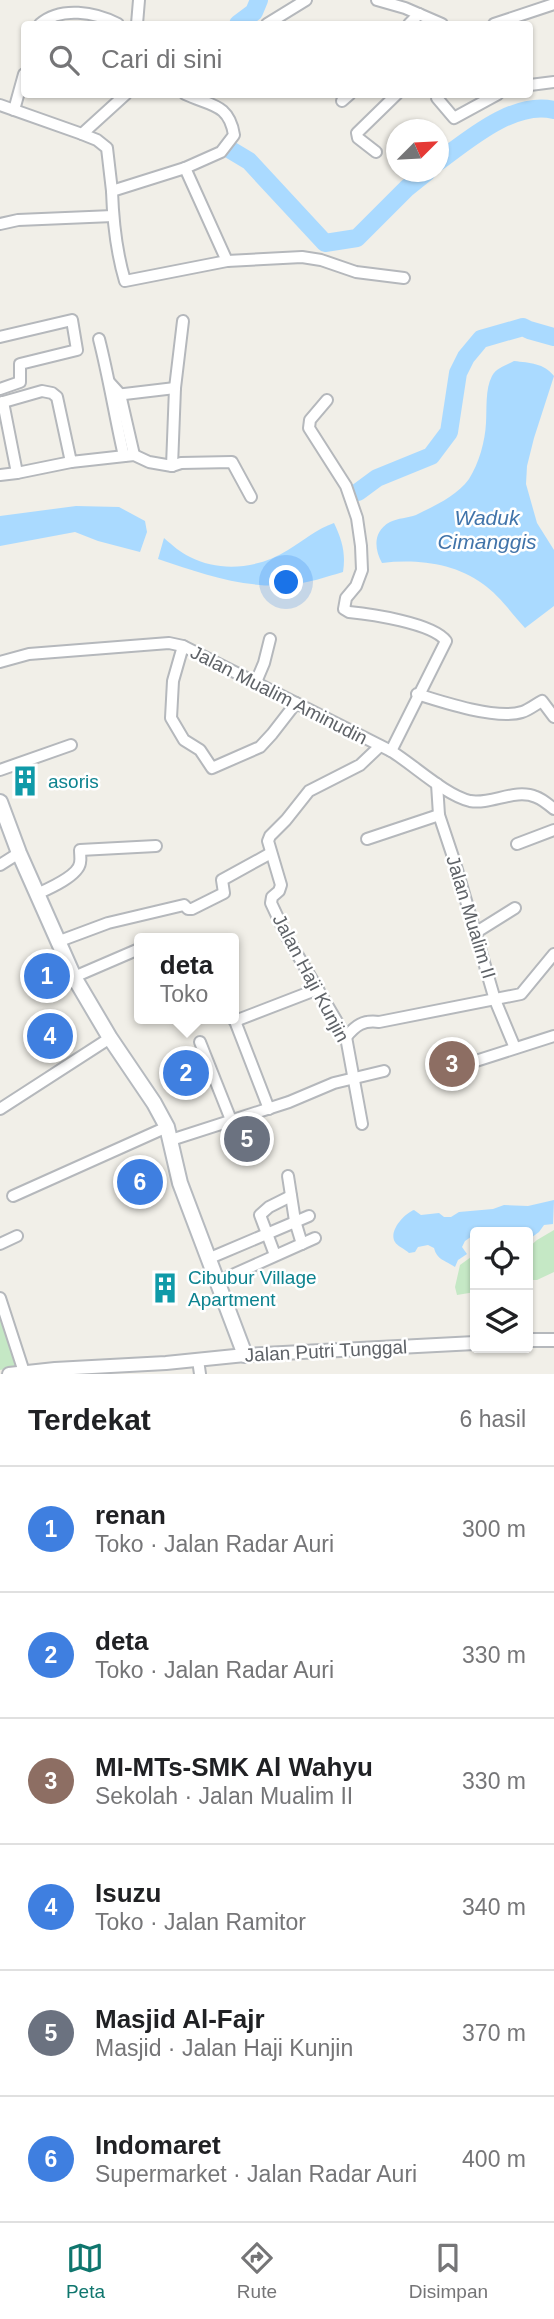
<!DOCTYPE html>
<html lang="id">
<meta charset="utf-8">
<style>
:root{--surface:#fff;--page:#f2f2f2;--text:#202124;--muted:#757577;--line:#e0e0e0;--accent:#0f766e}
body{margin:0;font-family:Helvetica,sans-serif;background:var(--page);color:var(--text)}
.controls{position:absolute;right:21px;bottom:21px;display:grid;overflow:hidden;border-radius:7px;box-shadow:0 2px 5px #0004}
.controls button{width:63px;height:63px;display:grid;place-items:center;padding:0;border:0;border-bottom:2px solid var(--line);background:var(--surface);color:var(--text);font:35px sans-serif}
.compass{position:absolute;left:386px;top:119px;width:63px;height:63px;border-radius:50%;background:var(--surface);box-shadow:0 2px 5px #0004;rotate:66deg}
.you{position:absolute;left:287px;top:583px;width:24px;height:24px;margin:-18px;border:5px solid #fff;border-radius:50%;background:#1a73e8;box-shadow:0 0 0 10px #1a73e833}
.badge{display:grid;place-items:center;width:46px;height:46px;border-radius:50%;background:var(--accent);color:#fff;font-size:23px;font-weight:700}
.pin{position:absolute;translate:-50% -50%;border:4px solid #fff;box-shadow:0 2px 7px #0006}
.popup{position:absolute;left:134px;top:933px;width:105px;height:91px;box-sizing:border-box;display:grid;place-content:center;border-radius:7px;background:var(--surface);filter:drop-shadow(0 2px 5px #0005);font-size:23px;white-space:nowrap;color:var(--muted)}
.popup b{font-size:26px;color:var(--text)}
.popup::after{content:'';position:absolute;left:50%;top:100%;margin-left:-14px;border:14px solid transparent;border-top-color:var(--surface)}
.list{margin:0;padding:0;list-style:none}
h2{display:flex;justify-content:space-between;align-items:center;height:91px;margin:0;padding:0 28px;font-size:30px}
h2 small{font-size:23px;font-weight:400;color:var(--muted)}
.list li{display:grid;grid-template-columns:46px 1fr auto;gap:21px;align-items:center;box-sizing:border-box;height:126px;padding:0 28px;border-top:2px solid var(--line)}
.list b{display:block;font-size:26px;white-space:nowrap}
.list p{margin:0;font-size:23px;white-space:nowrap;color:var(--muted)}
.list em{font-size:23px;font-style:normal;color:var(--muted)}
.icon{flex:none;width:38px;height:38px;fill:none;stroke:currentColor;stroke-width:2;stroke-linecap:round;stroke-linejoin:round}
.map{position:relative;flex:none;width:554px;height:1374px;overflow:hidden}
.search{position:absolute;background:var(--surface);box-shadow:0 2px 5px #0004;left:21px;right:21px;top:21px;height:77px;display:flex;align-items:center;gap:18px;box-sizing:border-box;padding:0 24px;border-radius:7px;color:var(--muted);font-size:26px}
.sheet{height:847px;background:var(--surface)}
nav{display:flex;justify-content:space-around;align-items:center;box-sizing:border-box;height:98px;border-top:2px solid var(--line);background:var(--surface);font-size:19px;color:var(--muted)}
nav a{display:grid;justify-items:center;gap:4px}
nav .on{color:var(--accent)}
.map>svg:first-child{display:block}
</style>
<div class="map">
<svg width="554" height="1374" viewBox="0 0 554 1374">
<rect width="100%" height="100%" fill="#f1efe8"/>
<g fill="#c5e8c5">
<path d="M554,1230V1272L537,1280H532L528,1276V1248L537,1240Z"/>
<path d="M475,1244V1292L457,1295L455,1287L460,1265L471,1257Z"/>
<path d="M0,1314L21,1366L0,1370Z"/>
</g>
<g fill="#aadaff">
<path d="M514,361C530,363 544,363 554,376L534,438L527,466L526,484L537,523L554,550V606L525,628C512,614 499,595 483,584C454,563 417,559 382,563C374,549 373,531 390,522C398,518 408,518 416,515C434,506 457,496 469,479C479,463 485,442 486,423C487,409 485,389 492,376C496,368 507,365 514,361Z"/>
<path d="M76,506L119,507L145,521L147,532L140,552L98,541L75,532L0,546V516Z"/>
<path d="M334,523C342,540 346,553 343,572C326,577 308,583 290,585C244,589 200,573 158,559L164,538C172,545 181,553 190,557C221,573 260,568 288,550C304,540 317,529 334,523Z"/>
<path d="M554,1200L553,1224L544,1225L539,1232L528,1240V1232H475V1234L465,1241L462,1247L467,1254L458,1260L455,1267C445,1260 437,1260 434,1248L428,1245L418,1247L415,1252L409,1253C405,1249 397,1246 395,1242C388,1231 405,1213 414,1210L421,1215L439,1213L444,1217H451L459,1212L493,1209L504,1205L528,1206Z"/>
</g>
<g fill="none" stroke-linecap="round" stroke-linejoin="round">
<g stroke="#aadaff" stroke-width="18">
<path d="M238,24L254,12L259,0"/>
<path d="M229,149L249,161L325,243L357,238L407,188L427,172"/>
<path d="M438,162C468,140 514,100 554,110"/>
<path d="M358,492L377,478L431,456L449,432L458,373L466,357L481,339L523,327L529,330L554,337"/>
</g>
<g stroke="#b5b8bc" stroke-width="14">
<g id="minor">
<path d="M377,0L405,8L442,24"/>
<path d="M40,24C61,6 95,12 118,24"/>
<path d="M137,24L139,0"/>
<path d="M267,24L306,0"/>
<path d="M409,24L419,14"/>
<path d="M494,24L554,4"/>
<path d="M530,85L554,82"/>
<path d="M185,94C210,106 229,103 234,135L221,152L185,168L112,191C113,221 116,251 125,281L227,261L302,257L321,260L356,272L404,278"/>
<path d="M437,98L454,118L498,94"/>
<path d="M342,101L350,94"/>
<path d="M0,105L82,134L126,94"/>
<path d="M14,110L24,74"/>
<path d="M82,134L97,140L107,148L112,191"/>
<path d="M376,152L358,138L357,133L397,94"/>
<path d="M185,168L227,261"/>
<path d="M0,224L18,220L113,216"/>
<path d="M0,337L72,320L77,350L20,364V382L0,389"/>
<path d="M99,339C109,378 115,417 124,456"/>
<path d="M110,383L120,394L134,455"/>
<path d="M116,395L175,388"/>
<path d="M327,400L310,420L309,428L346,486L357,518L361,546L362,570L356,586L346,598L344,609L349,612C370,614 433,623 446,641L391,751"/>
<path d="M3,402L17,473L71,462"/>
<path d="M0,403L42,391L52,393L57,397L71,462L134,455L149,462L172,466L181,463L232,462L251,497"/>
<path d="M172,466L175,388L183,321"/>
<path d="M0,475L17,473"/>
<path d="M183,646L173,681L171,718L184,740L200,750L212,768L260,747L272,734L296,703"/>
<path d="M0,662L29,654L169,643L183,646L391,751C414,765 445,795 470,801C491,805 515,788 536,797C542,799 548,804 554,809"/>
<path d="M256,682L264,663L270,639"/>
<path d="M417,694C442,702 497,720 522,712C529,710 536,704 542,701L554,717"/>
<path d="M0,770L71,745"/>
<path d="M437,784L439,815L455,863L495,1000L515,1048"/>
<path d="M367,839L439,815"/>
<path d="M517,844L554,830"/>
<path d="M0,865L19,853"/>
<path d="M37,894C48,889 78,876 80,863C81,859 80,855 80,850L156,846"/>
<path d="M475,933L515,908"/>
<path d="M57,942L108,923L184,905L188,909H192L224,893L222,880L271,853"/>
<path d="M74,977L139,949"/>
<path d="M233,1019L235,1021L318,989"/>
<path d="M235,1021L269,1109"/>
<path d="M346,1037C356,1025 363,1020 379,1022L521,994L554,954"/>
<path d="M200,1042L231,1120"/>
<path d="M457,1067L554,1036"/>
<path d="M0,1109L110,1038"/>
<path d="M362,1124L346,1037L287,937L271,903L272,897L279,891L281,885L268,841L270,836L286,820L309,791L360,765L380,746"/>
<path d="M171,1140L289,1102L334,1083L384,1071"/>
<path d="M288,1176L295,1221L302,1244"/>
<path d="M13,1196L167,1127"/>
<path d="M0,1244L17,1236"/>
<path d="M275,1255L260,1215L269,1207L291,1196"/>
<path d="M210,1258L309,1216"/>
<path d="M219,1281L315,1238"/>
<path d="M0,1298L24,1372"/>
<path d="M198,1360L200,1374"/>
</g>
</g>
<g stroke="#b5b8bc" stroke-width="16">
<g id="tertiary">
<path d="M528,1340H554"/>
<path d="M9,1374L55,1369L166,1363L245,1355L475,1343"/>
</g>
</g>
<g stroke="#b6babf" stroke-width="18">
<path id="secondary" d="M0,802L19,853L74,977L110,1038L154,1103L167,1127L180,1183L245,1355"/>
</g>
<use href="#minor" stroke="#fff" stroke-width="10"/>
<use href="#tertiary" stroke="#fff" stroke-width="12"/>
<use href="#secondary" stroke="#fff" stroke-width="14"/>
</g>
<defs>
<g id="building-bare" transform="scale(2.415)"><path d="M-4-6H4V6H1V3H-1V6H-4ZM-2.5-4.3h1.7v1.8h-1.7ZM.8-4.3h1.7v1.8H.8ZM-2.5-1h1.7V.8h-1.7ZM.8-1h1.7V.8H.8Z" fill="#0f9aa8" stroke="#fff" stroke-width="2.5" paint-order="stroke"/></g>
</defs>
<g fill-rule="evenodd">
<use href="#building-bare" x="25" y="781"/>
<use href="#building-bare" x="165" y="1288"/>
</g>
<g text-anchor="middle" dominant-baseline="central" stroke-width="5" stroke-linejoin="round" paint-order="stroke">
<g font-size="19" fill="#5f6368" stroke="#fff">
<text transform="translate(279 695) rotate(27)">Jalan Mualim Aminudin</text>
<text transform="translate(471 917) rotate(73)">Jalan Mualim II</text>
<text transform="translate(311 978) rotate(62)">Jalan Haji Kunjin</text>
<text transform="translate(326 1351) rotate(-3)">Jalan Putri Tunggal</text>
</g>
<g font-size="19" fill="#0d838f" stroke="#fff" text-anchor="start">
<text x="48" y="781">asoris</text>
<text x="188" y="1277">Cibubur Village<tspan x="188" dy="22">Apartment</tspan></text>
</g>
<g font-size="21" font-style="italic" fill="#4174aa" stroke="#fff">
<text x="487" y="517">Waduk<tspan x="487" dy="24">Cimanggis</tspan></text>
</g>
</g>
</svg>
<div class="controls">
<button><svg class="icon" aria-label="locate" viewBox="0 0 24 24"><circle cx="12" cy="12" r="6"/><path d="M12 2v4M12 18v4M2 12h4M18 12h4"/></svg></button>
<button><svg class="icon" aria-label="layers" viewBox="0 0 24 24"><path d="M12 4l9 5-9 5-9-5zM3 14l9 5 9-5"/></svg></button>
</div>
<svg class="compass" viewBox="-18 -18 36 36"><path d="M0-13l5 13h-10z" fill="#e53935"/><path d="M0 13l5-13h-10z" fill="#757577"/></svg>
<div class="you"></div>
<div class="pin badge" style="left:47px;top:976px;background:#3f7fe0">1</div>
<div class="pin badge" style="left:186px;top:1073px;background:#3f7fe0">2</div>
<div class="popup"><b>deta</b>Toko</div>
<div class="pin badge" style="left:452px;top:1064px;background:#8d6e63">3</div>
<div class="pin badge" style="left:50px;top:1036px;background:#3f7fe0">4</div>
<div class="pin badge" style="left:247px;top:1139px;background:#6b7280">5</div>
<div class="pin badge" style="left:140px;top:1182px;background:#3f7fe0">6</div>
<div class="search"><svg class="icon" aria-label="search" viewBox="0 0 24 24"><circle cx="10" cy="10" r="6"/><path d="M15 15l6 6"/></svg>Cari di sini</div>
</div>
<section class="sheet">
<h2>Terdekat<small>6 hasil</small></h2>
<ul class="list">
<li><span class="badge" style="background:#3f7fe0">1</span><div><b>renan</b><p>Toko · Jalan Radar Auri</p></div><em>300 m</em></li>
<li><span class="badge" style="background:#3f7fe0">2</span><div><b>deta</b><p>Toko · Jalan Radar Auri</p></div><em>330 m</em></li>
<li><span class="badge" style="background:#8d6e63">3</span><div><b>MI-MTs-SMK Al Wahyu</b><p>Sekolah · Jalan Mualim II</p></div><em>330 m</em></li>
<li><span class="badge" style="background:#3f7fe0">4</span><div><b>Isuzu</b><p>Toko · Jalan Ramitor</p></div><em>340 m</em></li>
<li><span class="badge" style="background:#6b7280">5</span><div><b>Masjid Al-Fajr</b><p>Masjid · Jalan Haji Kunjin</p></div><em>370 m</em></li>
<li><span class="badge" style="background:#3f7fe0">6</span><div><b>Indomaret</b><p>Supermarket · Jalan Radar Auri</p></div><em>400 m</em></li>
</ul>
</section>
<nav>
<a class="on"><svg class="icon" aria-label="map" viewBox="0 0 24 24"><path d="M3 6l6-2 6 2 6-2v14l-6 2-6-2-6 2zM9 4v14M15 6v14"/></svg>Peta</a>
<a><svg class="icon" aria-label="directions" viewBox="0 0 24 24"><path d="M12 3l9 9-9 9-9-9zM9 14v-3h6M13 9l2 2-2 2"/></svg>Rute</a>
<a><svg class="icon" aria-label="saved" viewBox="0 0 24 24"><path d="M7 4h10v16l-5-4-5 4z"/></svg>Disimpan</a>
</nav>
